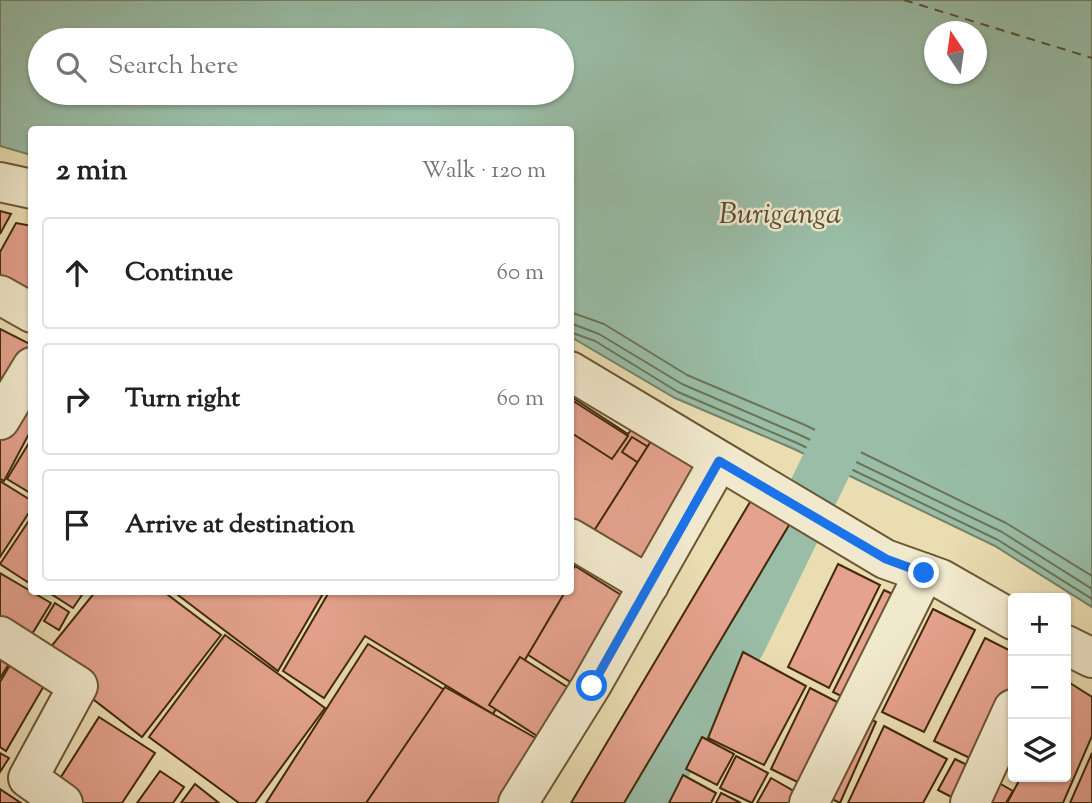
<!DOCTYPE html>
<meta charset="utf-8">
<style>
:root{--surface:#fff;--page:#f2f2f2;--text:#222;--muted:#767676;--line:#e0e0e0}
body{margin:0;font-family:"Sorts Mill Goudy",serif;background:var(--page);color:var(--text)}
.controls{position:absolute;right:21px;bottom:21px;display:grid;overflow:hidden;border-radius:7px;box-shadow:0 2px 5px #0004}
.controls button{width:63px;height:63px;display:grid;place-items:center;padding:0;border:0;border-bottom:2px solid var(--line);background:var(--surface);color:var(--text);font:35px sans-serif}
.compass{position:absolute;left:924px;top:21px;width:63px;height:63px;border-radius:50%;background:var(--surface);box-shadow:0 2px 5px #0004;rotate:347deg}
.stop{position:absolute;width:21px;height:21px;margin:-16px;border:5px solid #1a73e8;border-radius:50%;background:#fff}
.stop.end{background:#1a73e8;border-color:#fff;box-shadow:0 2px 7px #0008}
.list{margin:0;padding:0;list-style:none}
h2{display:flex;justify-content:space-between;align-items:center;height:91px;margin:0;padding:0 28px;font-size:30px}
h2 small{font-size:23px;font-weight:400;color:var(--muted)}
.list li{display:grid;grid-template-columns:46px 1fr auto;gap:21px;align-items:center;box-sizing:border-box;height:112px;margin:0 14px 14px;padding:0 14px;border:2px solid var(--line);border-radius:7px}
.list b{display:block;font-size:26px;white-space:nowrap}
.list em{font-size:23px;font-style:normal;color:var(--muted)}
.icon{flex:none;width:38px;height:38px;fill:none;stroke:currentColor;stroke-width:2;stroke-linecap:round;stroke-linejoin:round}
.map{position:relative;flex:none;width:1092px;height:803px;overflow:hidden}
.search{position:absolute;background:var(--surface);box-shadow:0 2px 5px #0004;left:28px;top:28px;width:546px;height:77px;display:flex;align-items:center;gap:18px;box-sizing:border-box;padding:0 24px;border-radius:38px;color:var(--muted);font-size:26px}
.panel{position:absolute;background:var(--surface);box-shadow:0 2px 5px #0004;left:28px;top:126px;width:546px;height:469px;border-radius:7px}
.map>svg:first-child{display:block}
</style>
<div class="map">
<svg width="1092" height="803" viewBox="0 0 1092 803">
<rect width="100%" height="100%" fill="#eaddb2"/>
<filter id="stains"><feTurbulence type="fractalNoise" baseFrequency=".00286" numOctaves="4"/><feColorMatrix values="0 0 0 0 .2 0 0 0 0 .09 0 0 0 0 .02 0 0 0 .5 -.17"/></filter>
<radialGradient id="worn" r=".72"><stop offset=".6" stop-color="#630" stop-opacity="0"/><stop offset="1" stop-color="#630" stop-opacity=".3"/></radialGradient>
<path fill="#99bda7" stroke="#768268" stroke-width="2" fill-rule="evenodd" d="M0,0H1092V607L995,546L794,449L675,398L571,337L570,130H32L31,155L0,146ZM934,32H976V74H934ZM40,40H562V93H40Z"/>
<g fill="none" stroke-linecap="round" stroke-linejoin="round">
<g stroke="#6d7358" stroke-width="2">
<path d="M570,312L604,324L687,375L805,425L1006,523L1092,576"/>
<path d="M570,323L599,334L682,384L800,435L1002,532L1092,589"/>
<path d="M570,332L595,341L678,392L797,443L998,540L1092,599"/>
</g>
<path stroke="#99bda7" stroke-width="51" d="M643,803L741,641L856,404"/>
<path stroke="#574e30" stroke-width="2" stroke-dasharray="9 7" stroke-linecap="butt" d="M904,0L1092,58"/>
</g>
<g fill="#e5a28e" stroke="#412909" stroke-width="2">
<path d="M0,211L11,214L0,234Z"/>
<path d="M16,223L32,226V333L0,316V252Z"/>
<path d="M0,329L32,345V428L4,481L0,479Z"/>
<path d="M570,396L628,434L635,425L657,436L594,536L570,525Z"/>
<path d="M570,399L628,436L612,459L570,432Z"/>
<path d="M632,437L658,453L648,469L622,452Z"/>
<path d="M32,438V494L7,479Z"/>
<path d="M653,438L708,473L640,579L585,545Z"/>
<path d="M0,481L32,501V508L0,557Z"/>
<path d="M756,492L795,515L624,803H571Z"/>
<path d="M32,516V585L0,564Z"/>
<path d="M838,564L880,585L829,688L788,667Z"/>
<path d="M575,566L637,605L583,690L522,651L559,592H570V574Z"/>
<path d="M0,573L51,603L21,652L0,639Z"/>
<path d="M884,590L926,610L875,713L833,692Z"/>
<path d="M48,592H84L73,608Z"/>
<path d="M95,592H164L221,635L142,737L41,659Z"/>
<path d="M174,592H324L278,671Z"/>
<path d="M329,592H565L493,714L365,636L324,698L283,671Z"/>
<path d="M55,603L69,612L59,630L44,621Z"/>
<path d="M933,609L975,630L924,732L882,712Z"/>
<path d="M225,635L325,708L255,803H239L149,737Z"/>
<path d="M985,638L1013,652V686L976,761L934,741Z"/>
<path d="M368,644L453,695L378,803H266Z"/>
<path d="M0,647L14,656L0,678Z"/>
<path d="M743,652L806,686L764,765L708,738Z"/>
<path d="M17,653L52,672L6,751L0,747V682Z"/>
<path d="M520,657L583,697L551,745L489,705Z"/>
<path d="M1070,683L1092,697V736L1063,803H1007L1021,777H1066V691Z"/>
<path d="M445,687L548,745L512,803H366Z"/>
<path d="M810,688L876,722L840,803L771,769Z"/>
<path d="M99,717L155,753L122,803H53L47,799Z"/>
<path d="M884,726L947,759L923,803H848Z"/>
<path d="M702,737L734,754L717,785L686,769Z"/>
<path d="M0,753L9,758L0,772Z"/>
<path d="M1092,753V803H1070Z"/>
<path d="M736,756L768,773L752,803L720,788Z"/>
<path d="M955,759L987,775L963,803L938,790Z"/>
<path d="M160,771L184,787L173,803H137Z"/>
<path d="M683,775L716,793L711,803H669Z"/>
<path d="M771,778L815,803H757Z"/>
<path d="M992,779L1013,791L1006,803H978Z"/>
<path d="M195,784L219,803H181Z"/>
<path d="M0,789L21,803H0Z"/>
<path d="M721,793L741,803H716Z"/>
</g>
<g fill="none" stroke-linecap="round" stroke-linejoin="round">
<g stroke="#6b5633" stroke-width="42">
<g id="minor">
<path d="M0,182L32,189"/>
<path d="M0,295L32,313"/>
<path d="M570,371L885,559L941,579L1013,620"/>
<path d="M0,420L32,367"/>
<path d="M570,538L649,585"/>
<path d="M0,636L78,686L28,778L63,803"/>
<path d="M1066,645L1092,658"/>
<path d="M518,803L591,686L719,461"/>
<path d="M809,803L924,573"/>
<path d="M970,803L1013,709"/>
</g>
</g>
<use href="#minor" stroke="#f1e9cd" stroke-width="38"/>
</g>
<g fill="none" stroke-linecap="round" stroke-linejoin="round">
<path stroke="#1a73e8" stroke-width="9" d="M592,686L719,461L886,559L924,573"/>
</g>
<g text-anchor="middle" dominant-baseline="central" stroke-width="5" stroke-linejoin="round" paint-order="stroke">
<g font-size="30" font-style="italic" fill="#574e30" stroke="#f1e9cd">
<text x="780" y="215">Buriganga</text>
</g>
</g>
<rect width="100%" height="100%" filter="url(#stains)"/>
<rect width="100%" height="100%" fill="url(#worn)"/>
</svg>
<div class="controls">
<button>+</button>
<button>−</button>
<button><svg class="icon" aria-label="layers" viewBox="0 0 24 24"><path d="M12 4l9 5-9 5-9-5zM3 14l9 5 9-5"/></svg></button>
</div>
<svg class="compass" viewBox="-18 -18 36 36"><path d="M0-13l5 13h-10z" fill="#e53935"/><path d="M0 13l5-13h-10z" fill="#767676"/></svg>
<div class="stop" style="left:592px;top:686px"></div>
<div class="stop end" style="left:924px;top:573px"></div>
<div class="search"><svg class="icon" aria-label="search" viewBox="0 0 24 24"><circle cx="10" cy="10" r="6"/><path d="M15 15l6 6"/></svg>Search here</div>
<section class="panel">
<h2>2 min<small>Walk · 120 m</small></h2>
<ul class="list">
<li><svg class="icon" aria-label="ahead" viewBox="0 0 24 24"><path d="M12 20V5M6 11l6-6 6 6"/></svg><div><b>Continue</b></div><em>60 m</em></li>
<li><svg class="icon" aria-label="right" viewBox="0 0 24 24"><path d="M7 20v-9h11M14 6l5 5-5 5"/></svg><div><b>Turn right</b></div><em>60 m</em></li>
<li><svg class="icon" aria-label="arrive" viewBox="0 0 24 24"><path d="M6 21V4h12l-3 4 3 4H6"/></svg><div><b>Arrive at destination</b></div></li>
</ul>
</section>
</div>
